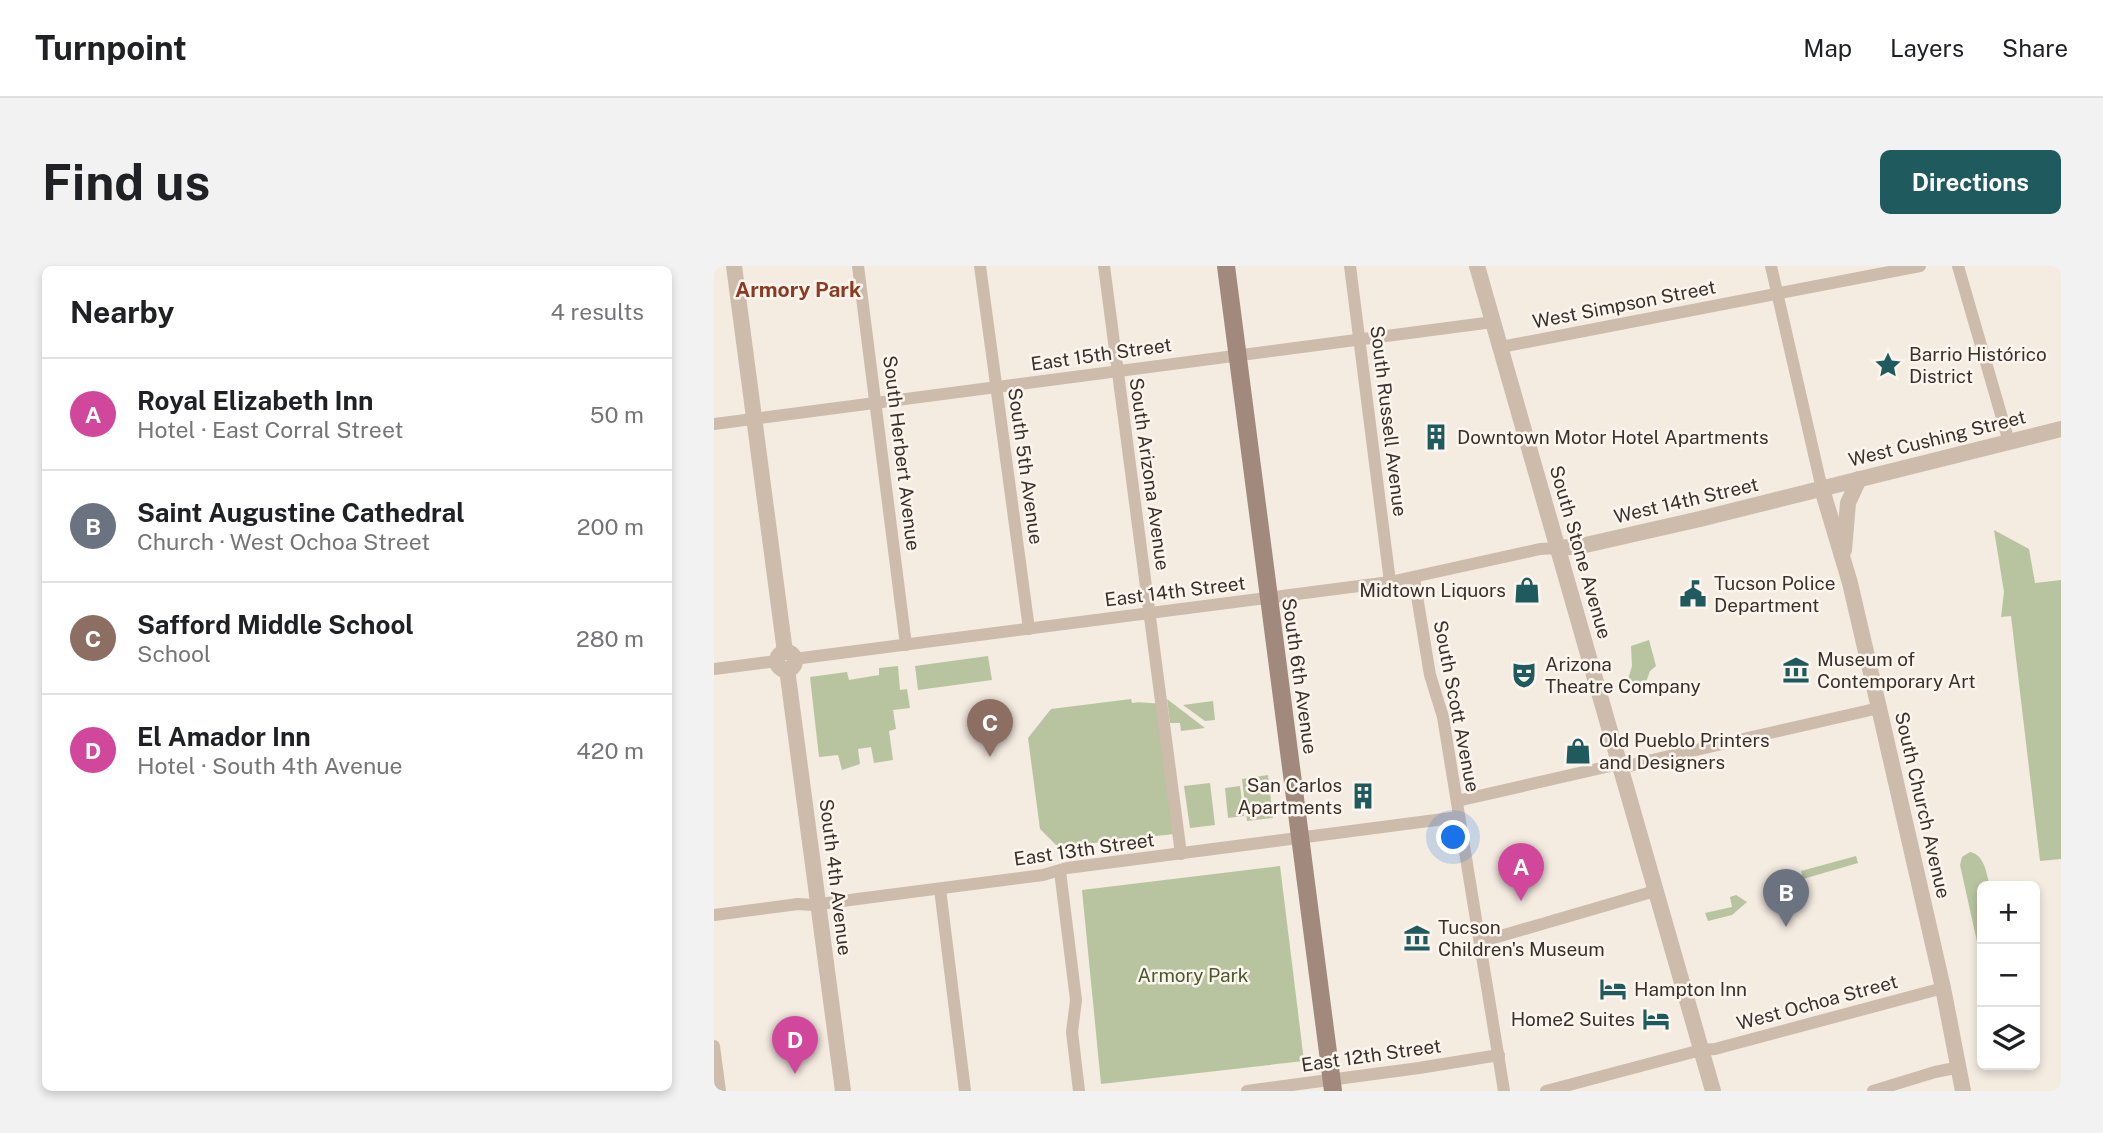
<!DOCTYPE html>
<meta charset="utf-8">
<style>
:root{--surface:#fff;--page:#f2f2f2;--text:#202124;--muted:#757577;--line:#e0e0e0;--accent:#1f5a5e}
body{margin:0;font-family:"Public Sans",sans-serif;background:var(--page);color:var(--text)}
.controls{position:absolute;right:21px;bottom:21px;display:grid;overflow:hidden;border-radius:10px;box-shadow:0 4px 10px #0003}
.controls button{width:63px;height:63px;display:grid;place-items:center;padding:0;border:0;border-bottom:2px solid var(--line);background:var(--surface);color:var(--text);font:35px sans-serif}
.you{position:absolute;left:740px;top:572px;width:24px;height:24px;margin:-18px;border:5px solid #fff;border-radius:50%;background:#1a73e8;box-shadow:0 0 0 10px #1a73e833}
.badge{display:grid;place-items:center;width:46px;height:46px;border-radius:50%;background:var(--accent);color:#fff;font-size:23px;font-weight:700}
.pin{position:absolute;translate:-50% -58px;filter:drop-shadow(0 2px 4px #0008)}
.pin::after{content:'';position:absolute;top:37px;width:24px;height:21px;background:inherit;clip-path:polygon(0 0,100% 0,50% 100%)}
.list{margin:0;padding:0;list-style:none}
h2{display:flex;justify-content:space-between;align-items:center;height:91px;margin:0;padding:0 28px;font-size:30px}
h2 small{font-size:23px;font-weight:400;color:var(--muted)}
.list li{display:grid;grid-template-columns:46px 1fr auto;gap:21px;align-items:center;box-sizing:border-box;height:112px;padding:0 28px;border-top:2px solid var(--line)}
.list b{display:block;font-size:26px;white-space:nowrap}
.list p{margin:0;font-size:23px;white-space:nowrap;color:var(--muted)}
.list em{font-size:23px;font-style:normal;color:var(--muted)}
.icon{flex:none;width:38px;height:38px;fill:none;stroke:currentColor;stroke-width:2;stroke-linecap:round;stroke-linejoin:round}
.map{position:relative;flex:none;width:1347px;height:825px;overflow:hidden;border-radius:10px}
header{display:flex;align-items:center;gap:42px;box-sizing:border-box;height:98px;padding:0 35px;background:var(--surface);border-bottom:2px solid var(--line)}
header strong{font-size:33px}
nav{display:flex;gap:38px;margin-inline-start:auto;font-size:24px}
.intro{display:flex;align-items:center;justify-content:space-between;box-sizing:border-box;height:168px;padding:0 42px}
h1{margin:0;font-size:49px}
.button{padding:18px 32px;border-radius:10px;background:var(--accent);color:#fff;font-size:24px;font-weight:700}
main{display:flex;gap:42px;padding:0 42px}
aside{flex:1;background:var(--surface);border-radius:10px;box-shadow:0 4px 10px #0003}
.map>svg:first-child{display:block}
</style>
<header>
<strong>Turnpoint</strong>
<nav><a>Map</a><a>Layers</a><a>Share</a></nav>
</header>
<div class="intro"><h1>Find us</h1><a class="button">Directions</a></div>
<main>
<aside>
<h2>Nearby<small>4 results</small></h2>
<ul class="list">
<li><span class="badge" style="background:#d1479c">A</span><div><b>Royal Elizabeth Inn</b><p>Hotel · East Corral Street</p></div><em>50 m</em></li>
<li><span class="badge" style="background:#6b7280">B</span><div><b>Saint Augustine Cathedral</b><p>Church · West Ochoa Street</p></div><em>200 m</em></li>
<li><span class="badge" style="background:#8d6e63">C</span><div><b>Safford Middle School</b><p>School</p></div><em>280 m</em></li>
<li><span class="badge" style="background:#d1479c">D</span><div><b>El Amador Inn</b><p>Hotel · South 4th Avenue</p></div><em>420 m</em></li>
</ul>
</aside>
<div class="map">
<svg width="1347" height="825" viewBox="0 0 1347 825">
<rect width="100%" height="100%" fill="#f4ebe1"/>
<g fill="#b8c4a0">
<path d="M1280,264L1315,283L1321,317L1347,314V593L1326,595L1297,350L1287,351L1290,326Z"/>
<path d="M935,374L942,400L936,405L932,416L923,418L914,414L918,400L917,380Z"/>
<path d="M274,390L278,414L204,424L201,400Z"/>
<path d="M184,400L186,424L193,423L196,442L179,444L182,463L175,465L179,494L160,497L157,481L144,483L146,498L128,504L124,489L105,491L96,411L133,406L135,414L165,409V402Z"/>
<path d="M417,433L418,437C428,435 434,438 443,437L460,568L344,581L326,563L314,472L337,443Z"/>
<path d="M453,433L491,462L467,465L466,457H456Z"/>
<path d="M499,435L501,454L491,455L469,439Z"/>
<path d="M554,509L559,552L533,555L528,513Z"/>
<path d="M496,517L501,559L476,562L470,520Z"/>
<path d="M526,520L530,550L514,552L511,522Z"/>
<path d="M1256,586C1271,589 1272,607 1276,620H1268V698L1246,599L1248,591Z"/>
<path d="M1142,590L1144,597L1089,613L1087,605Z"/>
<path d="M566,600L590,795L387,818L368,624Z"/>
<path d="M1022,629L1033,636L1018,649L994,655L991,647L1018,641L1016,631Z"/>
</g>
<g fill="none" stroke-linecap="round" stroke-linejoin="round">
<g stroke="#cdbbac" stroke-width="12">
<path d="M144,0L192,379"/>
<path d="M266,0L315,363"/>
<path d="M390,0L467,588"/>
<path d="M636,0L676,316"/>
<path d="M1057,0L1108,223"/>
<path d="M1244,0L1295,176"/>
<path d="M787,81L1206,0"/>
<path d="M0,158L779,56"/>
<path d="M700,312L716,409L729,451L790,825"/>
<path d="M80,393L676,316L826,283L844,282"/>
<path d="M0,403L63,395"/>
<path d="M907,503L925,497L1165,442"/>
<path d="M743,535L905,498"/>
<path d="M346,605L362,734L358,766L365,825"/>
<path d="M226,623L251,825"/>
<path d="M0,649L84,638L99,639L128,635L329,609L353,602L745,551"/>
<path d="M766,676L941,625"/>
<path d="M0,780L6,825"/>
<path d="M533,825L705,802L785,789"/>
<path d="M832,825L987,784L1001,783L1229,722"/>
<path d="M1159,825L1221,806L1246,801"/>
</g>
<g stroke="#cdbbac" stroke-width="16">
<path d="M20,0L71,386"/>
<path d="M763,0L999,825"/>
<path d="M1108,223L1136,317L1165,442L1229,722L1249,825"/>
<path d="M844,282L867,280L986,253L1347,163"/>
<path d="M1130,284L1134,237L1145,213"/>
<circle cx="72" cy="395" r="9"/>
<path d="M73,403L129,825"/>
</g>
<path stroke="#a18a7d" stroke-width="18" d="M512,0L619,825"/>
</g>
<defs>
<g id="sight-bare" transform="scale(2.1)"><path d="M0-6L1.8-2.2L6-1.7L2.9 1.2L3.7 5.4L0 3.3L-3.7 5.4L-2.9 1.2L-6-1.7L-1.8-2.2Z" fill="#1f5a5e" stroke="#fbf5ee" stroke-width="2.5" paint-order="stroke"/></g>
<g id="building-bare" transform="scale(2.1)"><path d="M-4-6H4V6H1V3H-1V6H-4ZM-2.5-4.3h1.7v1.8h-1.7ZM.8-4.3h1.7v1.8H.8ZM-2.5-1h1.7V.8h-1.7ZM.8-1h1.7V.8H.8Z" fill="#1f5a5e" stroke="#fbf5ee" stroke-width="2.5" paint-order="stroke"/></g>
<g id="shop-bare" transform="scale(2.1)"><path d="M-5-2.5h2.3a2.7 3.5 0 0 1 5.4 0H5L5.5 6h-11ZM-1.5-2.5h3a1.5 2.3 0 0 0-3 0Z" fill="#1f5a5e" stroke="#fbf5ee" stroke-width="2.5" paint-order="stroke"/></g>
<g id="civic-bare" transform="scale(2.1)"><path d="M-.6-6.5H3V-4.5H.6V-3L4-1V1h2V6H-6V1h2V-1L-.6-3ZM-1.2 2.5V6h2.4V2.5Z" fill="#1f5a5e" stroke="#fbf5ee" stroke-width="2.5" paint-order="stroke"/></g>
<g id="museum-bare" transform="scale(2.1)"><path d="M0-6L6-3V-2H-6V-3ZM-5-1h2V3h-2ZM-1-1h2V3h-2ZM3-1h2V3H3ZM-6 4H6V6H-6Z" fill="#1f5a5e" stroke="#fbf5ee" stroke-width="2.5" paint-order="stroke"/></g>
<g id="theatre-bare" transform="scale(2.1)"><path d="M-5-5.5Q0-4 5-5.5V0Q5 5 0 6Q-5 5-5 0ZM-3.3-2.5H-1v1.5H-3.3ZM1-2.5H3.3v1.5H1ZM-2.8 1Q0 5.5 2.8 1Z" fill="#1f5a5e" stroke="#fbf5ee" stroke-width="2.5" paint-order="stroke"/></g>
<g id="hotel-bare" transform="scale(2.1)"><path d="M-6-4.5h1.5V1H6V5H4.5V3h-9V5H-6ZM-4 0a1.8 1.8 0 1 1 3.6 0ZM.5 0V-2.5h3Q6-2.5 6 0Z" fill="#1f5a5e" stroke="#fbf5ee" stroke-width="2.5" paint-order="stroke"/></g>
</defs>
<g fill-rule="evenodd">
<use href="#sight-bare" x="1174" y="99"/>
<use href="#building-bare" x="722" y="171"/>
<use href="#shop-bare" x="813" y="324"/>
<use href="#civic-bare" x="979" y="328"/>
<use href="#museum-bare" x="1082" y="404"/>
<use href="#theatre-bare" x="810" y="409"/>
<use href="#shop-bare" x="864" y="485"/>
<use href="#building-bare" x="649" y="530"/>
<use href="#museum-bare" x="703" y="672"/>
<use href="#hotel-bare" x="899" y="723"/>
<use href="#hotel-bare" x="942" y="753"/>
</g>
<g text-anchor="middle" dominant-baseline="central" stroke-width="5" stroke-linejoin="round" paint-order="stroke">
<g font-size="19" fill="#3b302b" stroke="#fbf5ee">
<text transform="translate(910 38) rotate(-11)">West Simpson Street</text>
<text transform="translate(387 88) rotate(-8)">East 15th Street</text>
<text transform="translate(675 155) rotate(83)">South Russell Avenue</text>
<text transform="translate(1223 172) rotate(-14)">West Cushing Street</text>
<text transform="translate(188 187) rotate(83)">South Herbert Avenue</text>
<text transform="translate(312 200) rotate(82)">South 5th Avenue</text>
<text transform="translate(436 208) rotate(82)">South Arizona Avenue</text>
<text transform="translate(972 234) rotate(-13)">West 14th Street</text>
<text transform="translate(867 286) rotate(74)">South Stone Avenue</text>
<text transform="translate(461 325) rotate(-7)">East 14th Street</text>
<text transform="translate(586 410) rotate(82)">South 6th Avenue</text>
<text transform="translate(743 440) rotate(79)">South Scott Avenue</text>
<text transform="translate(1209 539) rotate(77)">South Church Avenue</text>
<text transform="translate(370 583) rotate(-8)">East 13th Street</text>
<text transform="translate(122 611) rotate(83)">South 4th Avenue</text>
<text transform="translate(1103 736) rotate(-15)">West Ochoa Street</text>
<text transform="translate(657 789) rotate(-8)">East 12th Street</text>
</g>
<g font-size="19" fill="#3b302b" stroke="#fbf5ee" text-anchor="start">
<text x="1195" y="88">Barrio Histórico<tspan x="1195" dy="22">District</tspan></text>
<text x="743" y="171">Downtown Motor Hotel Apartments</text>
<text x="1000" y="317">Tucson Police<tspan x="1000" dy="22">Department</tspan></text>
<text x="792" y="324" text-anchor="end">Midtown Liquors</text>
<text x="1103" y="393">Museum of<tspan x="1103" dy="22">Contemporary Art</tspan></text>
<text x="831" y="398">Arizona<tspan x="831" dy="22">Theatre Company</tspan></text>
<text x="885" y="474">Old Pueblo Printers<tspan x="885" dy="22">and Designers</tspan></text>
<text x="628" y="519" text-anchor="end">San Carlos<tspan x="628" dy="22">Apartments</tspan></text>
<text x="724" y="661">Tucson<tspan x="724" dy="22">Children's Museum</tspan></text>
<text x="920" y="723">Hampton Inn</text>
<text x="921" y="753" text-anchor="end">Home2 Suites</text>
</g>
<g font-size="19" fill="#4a5a2e" stroke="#fbf5ee">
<text x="479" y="709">Armory Park</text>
</g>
<g font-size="21" font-weight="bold" fill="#8c3b22" stroke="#fbf5ee">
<text x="84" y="23">Armory Park</text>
</g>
</g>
</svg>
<div class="controls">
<button>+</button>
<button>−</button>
<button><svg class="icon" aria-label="layers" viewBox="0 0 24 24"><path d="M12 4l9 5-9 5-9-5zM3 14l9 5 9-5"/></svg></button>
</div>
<div class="you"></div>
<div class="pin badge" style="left:807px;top:635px;background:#d1479c">A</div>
<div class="pin badge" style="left:1072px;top:661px;background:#6b7280">B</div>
<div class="pin badge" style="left:276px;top:491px;background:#8d6e63">C</div>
<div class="pin badge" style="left:81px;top:808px;background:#d1479c">D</div>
</div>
</main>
